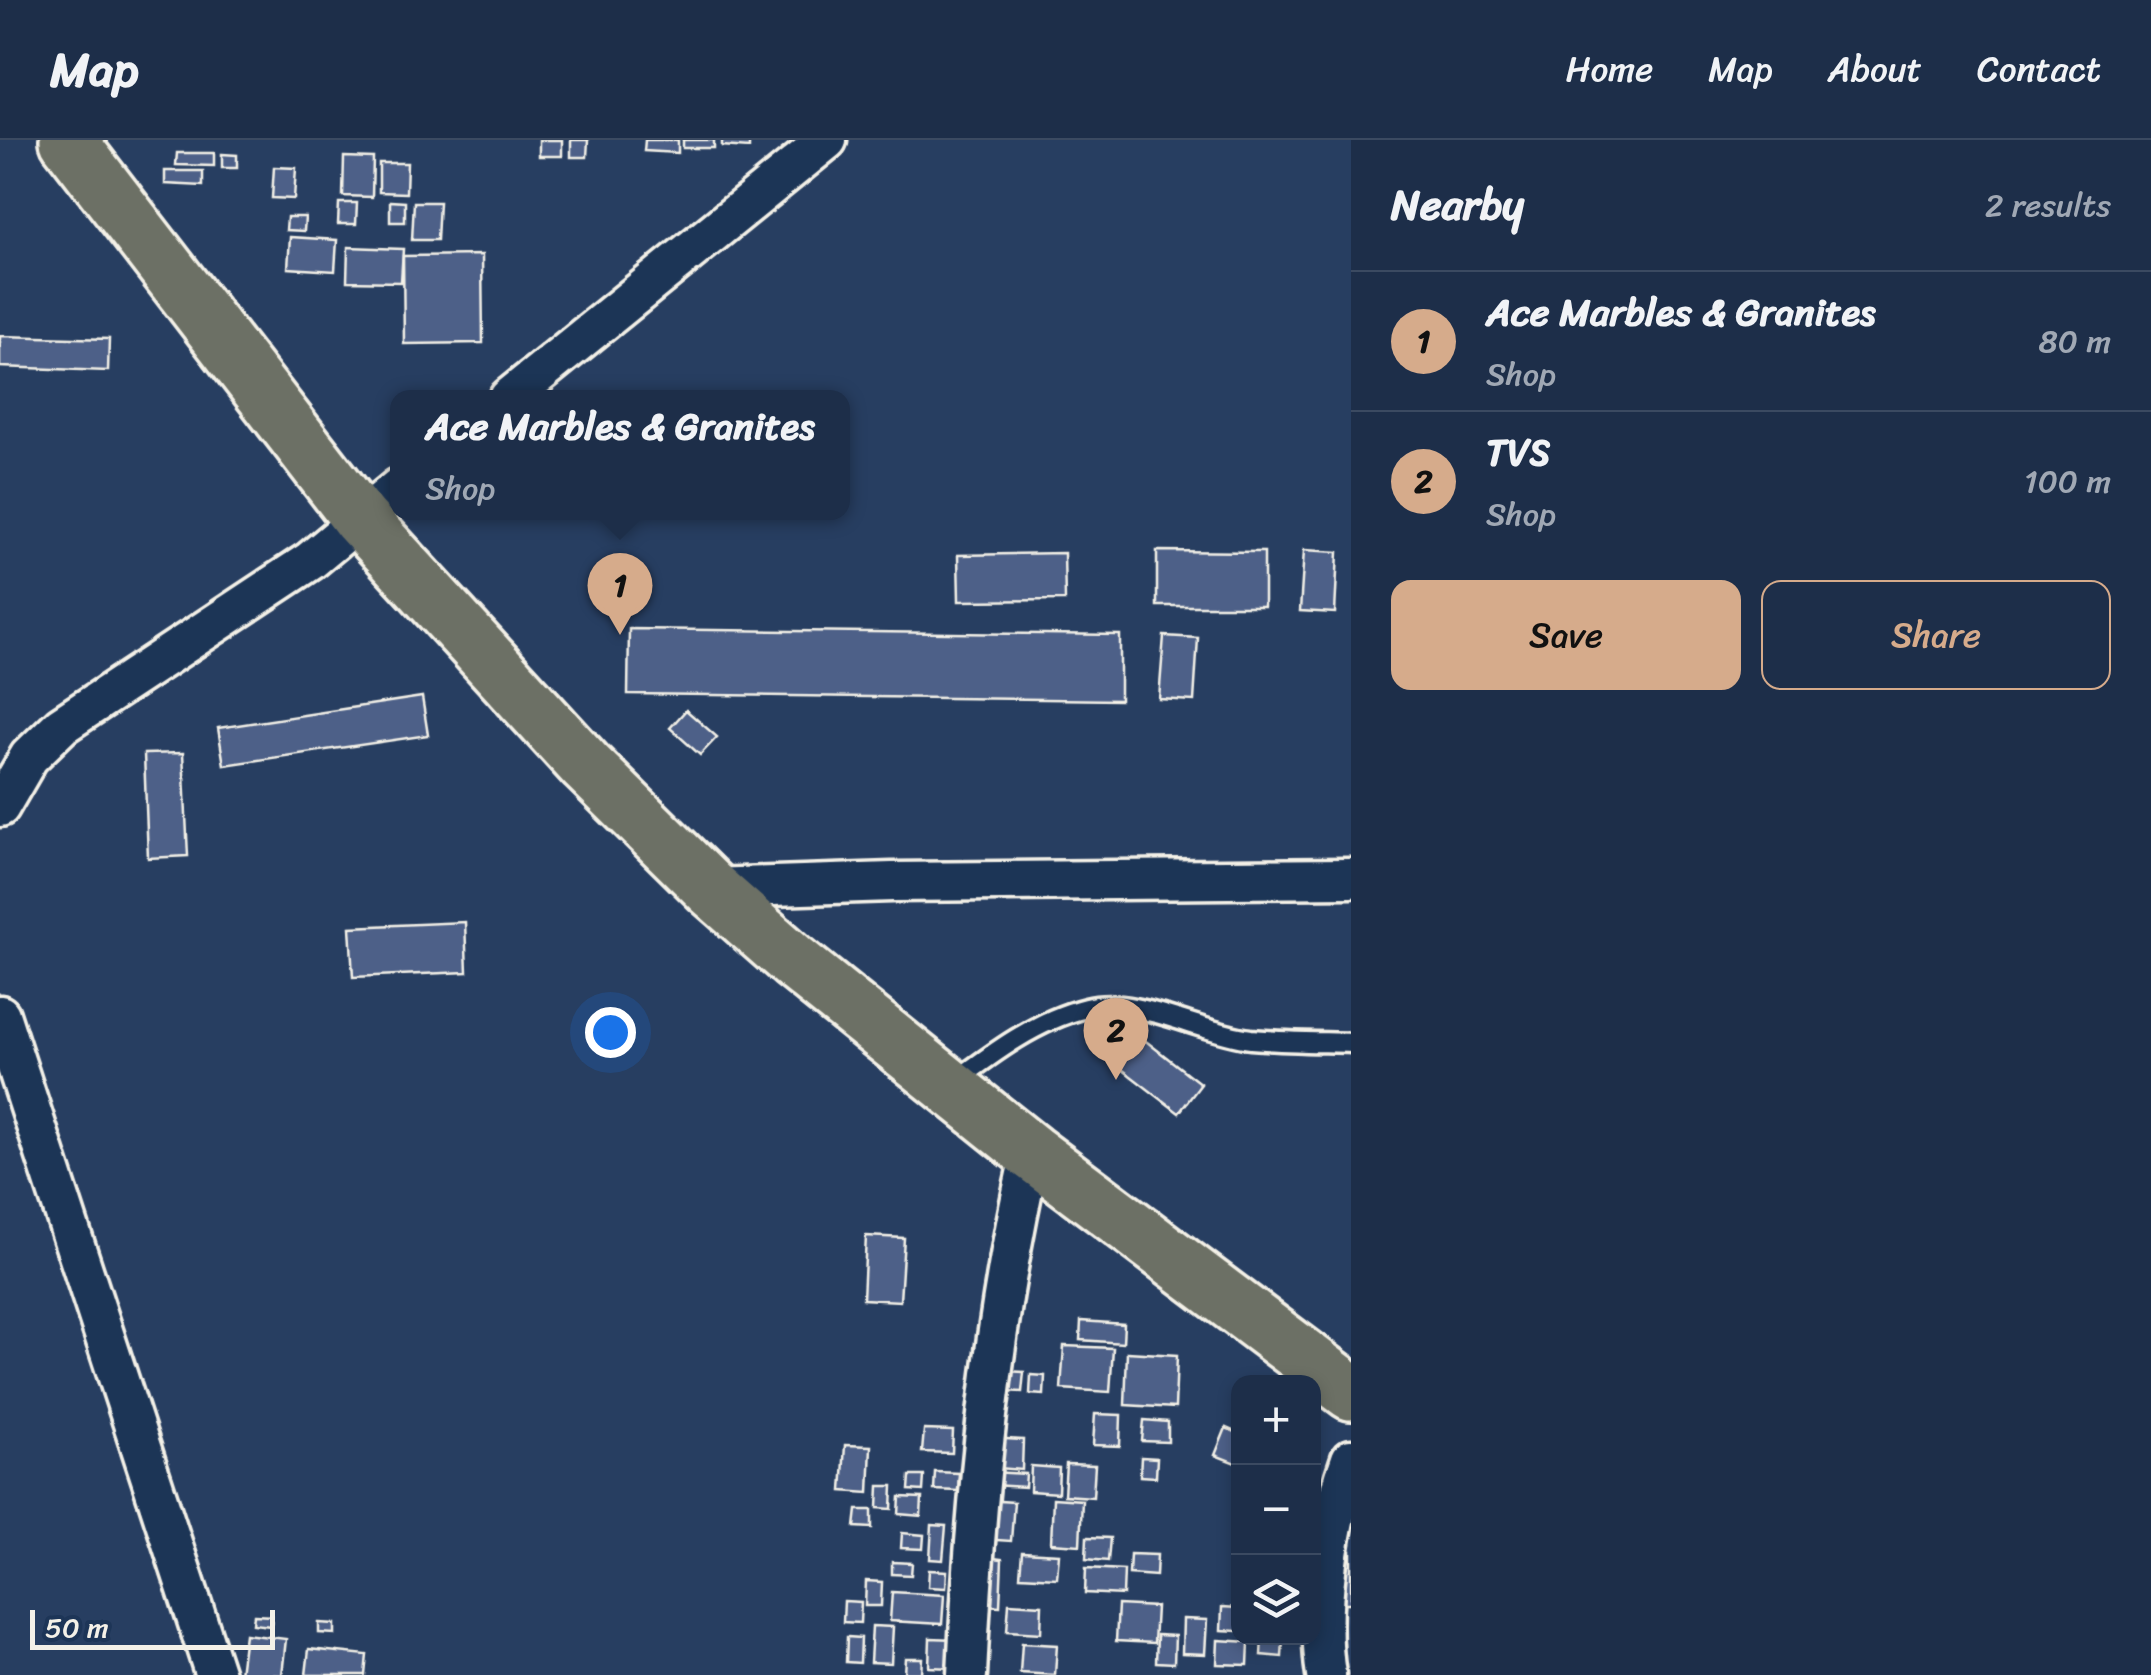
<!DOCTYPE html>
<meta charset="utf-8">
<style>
:root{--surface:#1d2e49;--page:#2a3a53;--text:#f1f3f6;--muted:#a0a8b4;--line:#3b4a61;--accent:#d6ab8b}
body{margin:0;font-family:Sriracha,sans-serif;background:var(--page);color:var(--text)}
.controls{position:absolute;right:30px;bottom:30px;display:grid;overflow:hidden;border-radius:20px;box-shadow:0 5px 15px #0003}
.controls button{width:90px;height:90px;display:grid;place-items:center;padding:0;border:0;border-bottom:2px solid var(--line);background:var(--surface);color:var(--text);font:50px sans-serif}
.scale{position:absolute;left:30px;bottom:25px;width:245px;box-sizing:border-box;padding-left:10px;border:5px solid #f4f1e8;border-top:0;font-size:28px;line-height:35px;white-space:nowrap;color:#f4f1e8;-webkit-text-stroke:8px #1d3557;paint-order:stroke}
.you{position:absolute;left:610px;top:892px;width:35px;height:35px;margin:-25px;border:8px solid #fff;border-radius:50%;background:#1a73e8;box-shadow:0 0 0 15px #1a73e833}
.badge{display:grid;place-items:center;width:65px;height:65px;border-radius:50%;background:var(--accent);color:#111;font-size:32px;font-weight:700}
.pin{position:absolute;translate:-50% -82px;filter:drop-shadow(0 2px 5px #0008)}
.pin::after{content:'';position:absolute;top:52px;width:35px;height:30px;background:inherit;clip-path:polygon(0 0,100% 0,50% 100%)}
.popup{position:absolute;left:390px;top:250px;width:460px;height:130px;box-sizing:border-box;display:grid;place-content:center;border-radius:20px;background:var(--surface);filter:drop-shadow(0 2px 8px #0005);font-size:32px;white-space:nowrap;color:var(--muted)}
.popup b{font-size:38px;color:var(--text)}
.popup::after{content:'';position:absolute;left:50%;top:100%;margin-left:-20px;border:20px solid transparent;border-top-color:var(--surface)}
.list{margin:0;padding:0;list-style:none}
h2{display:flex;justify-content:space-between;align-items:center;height:130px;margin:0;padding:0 40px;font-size:42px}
h2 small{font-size:32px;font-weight:400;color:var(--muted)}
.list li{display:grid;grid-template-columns:65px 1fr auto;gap:30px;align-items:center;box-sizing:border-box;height:140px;padding:0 40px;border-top:2px solid var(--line)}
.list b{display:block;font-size:38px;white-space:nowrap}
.list p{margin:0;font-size:32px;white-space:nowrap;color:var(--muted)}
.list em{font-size:32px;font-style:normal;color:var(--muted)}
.actions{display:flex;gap:20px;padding:30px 40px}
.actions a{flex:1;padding:22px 0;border:2px solid var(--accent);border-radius:20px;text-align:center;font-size:35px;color:var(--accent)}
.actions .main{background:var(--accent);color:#111}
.icon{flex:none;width:55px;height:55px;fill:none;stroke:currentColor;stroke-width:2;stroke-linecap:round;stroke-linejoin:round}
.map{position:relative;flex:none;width:1351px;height:1535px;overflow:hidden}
header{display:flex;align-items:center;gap:60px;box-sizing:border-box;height:140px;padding:0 50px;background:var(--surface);border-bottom:2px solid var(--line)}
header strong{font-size:48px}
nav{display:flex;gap:55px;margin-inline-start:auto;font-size:35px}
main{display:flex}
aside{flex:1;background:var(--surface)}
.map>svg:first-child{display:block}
</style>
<header>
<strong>Map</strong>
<nav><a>Home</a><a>Map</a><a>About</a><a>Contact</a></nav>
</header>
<main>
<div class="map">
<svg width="1351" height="1535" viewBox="0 0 1351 1535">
<rect width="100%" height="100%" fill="#273e61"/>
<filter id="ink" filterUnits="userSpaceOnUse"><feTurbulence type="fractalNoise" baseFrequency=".01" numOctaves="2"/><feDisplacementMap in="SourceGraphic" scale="20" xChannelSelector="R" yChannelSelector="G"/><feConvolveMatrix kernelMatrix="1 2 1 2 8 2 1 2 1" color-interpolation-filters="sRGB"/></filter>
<g filter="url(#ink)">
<g fill="#4d6188" stroke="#f4f1e8" stroke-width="2.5">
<rect x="539" y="0" width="23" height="16"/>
<path d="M571,0H588L587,17H571Z"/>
<path d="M645,0H678V13L644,11Z"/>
<rect x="683" y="0" width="31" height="8"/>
<path d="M722,0H749V8L722,6Z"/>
<path d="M177,13H214V26L176,25Z"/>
<path d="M222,14L237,15V28H222Z"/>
<path d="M344,17L373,18L372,57L343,56Z"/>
<path d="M379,23H407L406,53L379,52Z"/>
<path d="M274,27L296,28L294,59L272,58Z"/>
<path d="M165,31H203V46L165,44Z"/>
<path d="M390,61L405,62V82H390Z"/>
<path d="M414,62H439L437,100H412Z"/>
<path d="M339,63H357L356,84H338Z"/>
<path d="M287,77H305L304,91L286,90Z"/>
<path d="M290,97L337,100L335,131L288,128Z"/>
<path d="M348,107L403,109L401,142L347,141Z"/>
<path d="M482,115L483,203L404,204L403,116Z"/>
<path d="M0,196L109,199L108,231L0,227Z"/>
<path d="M1304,410L1338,412L1335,473L1300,471Z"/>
<path d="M1157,411L1264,412V466H1157Z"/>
<path d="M1064,413L1065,460L959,461L958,415Z"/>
<path d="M629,489L1120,495V560L628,554Z"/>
<path d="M1164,496L1198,498L1194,561L1159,559Z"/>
<path d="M422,557L428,595L224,625L218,588Z"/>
<path d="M686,570L717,597L700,615L670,588Z"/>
<path d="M183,613L188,716L148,718L144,614Z"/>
<path d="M465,782L467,832L353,837L350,787Z"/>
<path d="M1115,877L1201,944L1179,973L1092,906Z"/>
<path d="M866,1096L904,1098L900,1161L863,1159Z"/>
<path d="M1081,1181L1124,1184L1123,1203L1080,1200Z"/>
<path d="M1064,1206L1113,1208L1110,1252L1061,1249Z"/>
<path d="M1127,1212L1177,1215L1175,1268L1125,1265Z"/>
<path d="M1005,1231L1024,1232L1022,1252L1004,1251Z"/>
<path d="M1031,1235L1045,1236L1044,1255L1030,1254Z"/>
<path d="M1095,1274L1121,1275L1120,1306L1093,1305Z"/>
<path d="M1144,1280L1168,1282V1302L1142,1301Z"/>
<path d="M1226,1288L1238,1293V1324L1215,1315Z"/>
<path d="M924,1290L953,1291L952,1313L922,1312Z"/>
<path d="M988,1298L1023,1300L1022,1330L986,1327Z"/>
<path d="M845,1305L871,1306L869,1353L842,1351Z"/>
<path d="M1141,1317L1157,1318L1156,1337L1140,1336Z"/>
<path d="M1066,1324L1095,1325L1093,1357L1064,1355Z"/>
<path d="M1031,1326L1059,1328L1058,1353L1030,1351Z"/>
<path d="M935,1332L959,1333L958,1351L934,1350Z"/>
<path d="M991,1332L1026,1334L1025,1347L991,1345Z"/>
<path d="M910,1336H924L923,1351L909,1350Z"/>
<path d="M879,1346H893L892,1369L878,1368Z"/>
<path d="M900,1357L922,1358L921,1376L899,1374Z"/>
<path d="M1053,1358L1082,1360L1080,1405L1051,1403Z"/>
<path d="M984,1360L1014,1362L1011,1401L982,1399Z"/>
<path d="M857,1370H872V1388L855,1387Z"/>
<path d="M932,1385L946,1386L943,1420L930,1419Z"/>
<path d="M902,1393L924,1395L923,1409L901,1408Z"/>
<path d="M1087,1397L1110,1398L1108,1421L1086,1419Z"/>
<path d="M1336,1410L1351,1411V1463H1332Z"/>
<path d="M1022,1412L1059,1414L1057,1438L1020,1436Z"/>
<path d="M1130,1414L1157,1415L1156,1436L1129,1434Z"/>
<path d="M985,1417L1002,1419L1000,1466L982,1465Z"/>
<path d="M892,1422L912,1423L911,1435L892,1434Z"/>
<path d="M1086,1428L1124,1430L1123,1455L1085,1453Z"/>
<path d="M929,1430L947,1431L946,1448L928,1447Z"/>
<path d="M866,1441L882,1442L881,1466H865Z"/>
<path d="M892,1452L944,1455L942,1484L890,1481Z"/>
<path d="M844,1461L861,1462L860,1483L843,1482Z"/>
<path d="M1009,1463L1042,1465L1041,1493L1007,1491Z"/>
<path d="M1118,1465L1156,1467L1154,1503L1116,1501Z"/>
<path d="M1222,1467L1238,1468V1491L1221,1490Z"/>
<path d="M254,1475L272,1476L271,1486L253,1484Z"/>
<path d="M1183,1479L1207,1480L1205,1514L1182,1513Z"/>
<path d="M319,1483L335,1484V1494L319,1493Z"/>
<path d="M872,1486L893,1487L891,1523L870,1522Z"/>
<path d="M245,1494L286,1499L282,1535L240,1534Z"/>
<path d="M1157,1495L1175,1496L1174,1523L1156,1522Z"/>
<path d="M847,1497L861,1498L860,1523L846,1522Z"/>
<path d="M930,1498L955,1499L953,1528L929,1527Z"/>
<path d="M1262,1498H1283L1282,1517L1261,1515Z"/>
<path d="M1218,1500L1249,1502L1248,1525L1217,1524Z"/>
<path d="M1022,1503L1057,1505L1055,1535L1020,1533Z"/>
<path d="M309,1509L367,1515L365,1535H306Z"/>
<path d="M905,1518H922L921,1533H904Z"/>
</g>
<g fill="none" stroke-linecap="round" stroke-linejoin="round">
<g stroke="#f4f1e8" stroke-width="25">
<path id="lane" d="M953,943C993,913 1037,880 1086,868C1135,855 1201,893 1251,899C1284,902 1318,902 1351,903"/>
</g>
<g stroke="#f4f1e8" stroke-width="45">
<g id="street">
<path d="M509,258L827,0"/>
<path d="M0,667L29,617L62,585L310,421L398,348"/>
<path d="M710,748L892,742L1351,738"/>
<path d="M0,875L215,1535"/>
<path d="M967,1535C975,1360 992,1183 1031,1012"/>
<path d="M1326,1535C1316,1471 1329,1380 1351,1319"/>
</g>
</g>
<g stroke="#f4f1e8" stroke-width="62">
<path id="highway" d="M68,0L360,379L586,626L710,748L793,821L1031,1012L1351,1252"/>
</g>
<use href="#lane" stroke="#1d3557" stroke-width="18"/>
<use href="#street" stroke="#1d3557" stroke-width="38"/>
<use href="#highway" stroke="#6c7065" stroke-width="55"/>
</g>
</g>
</svg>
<div class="controls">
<button>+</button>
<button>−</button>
<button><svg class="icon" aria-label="layers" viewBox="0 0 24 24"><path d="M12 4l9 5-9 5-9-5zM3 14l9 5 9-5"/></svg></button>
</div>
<div class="scale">50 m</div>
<div class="you"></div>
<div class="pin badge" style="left:620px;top:495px">1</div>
<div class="popup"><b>Ace Marbles &amp; Granites</b>Shop</div>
<div class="pin badge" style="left:1116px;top:940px">2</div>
</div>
<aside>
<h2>Nearby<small>2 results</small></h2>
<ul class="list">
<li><span class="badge">1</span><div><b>Ace Marbles &amp; Granites</b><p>Shop</p></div><em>80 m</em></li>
<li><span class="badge">2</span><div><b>TVS</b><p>Shop</p></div><em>100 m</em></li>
</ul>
<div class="actions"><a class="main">Save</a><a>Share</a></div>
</aside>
</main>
